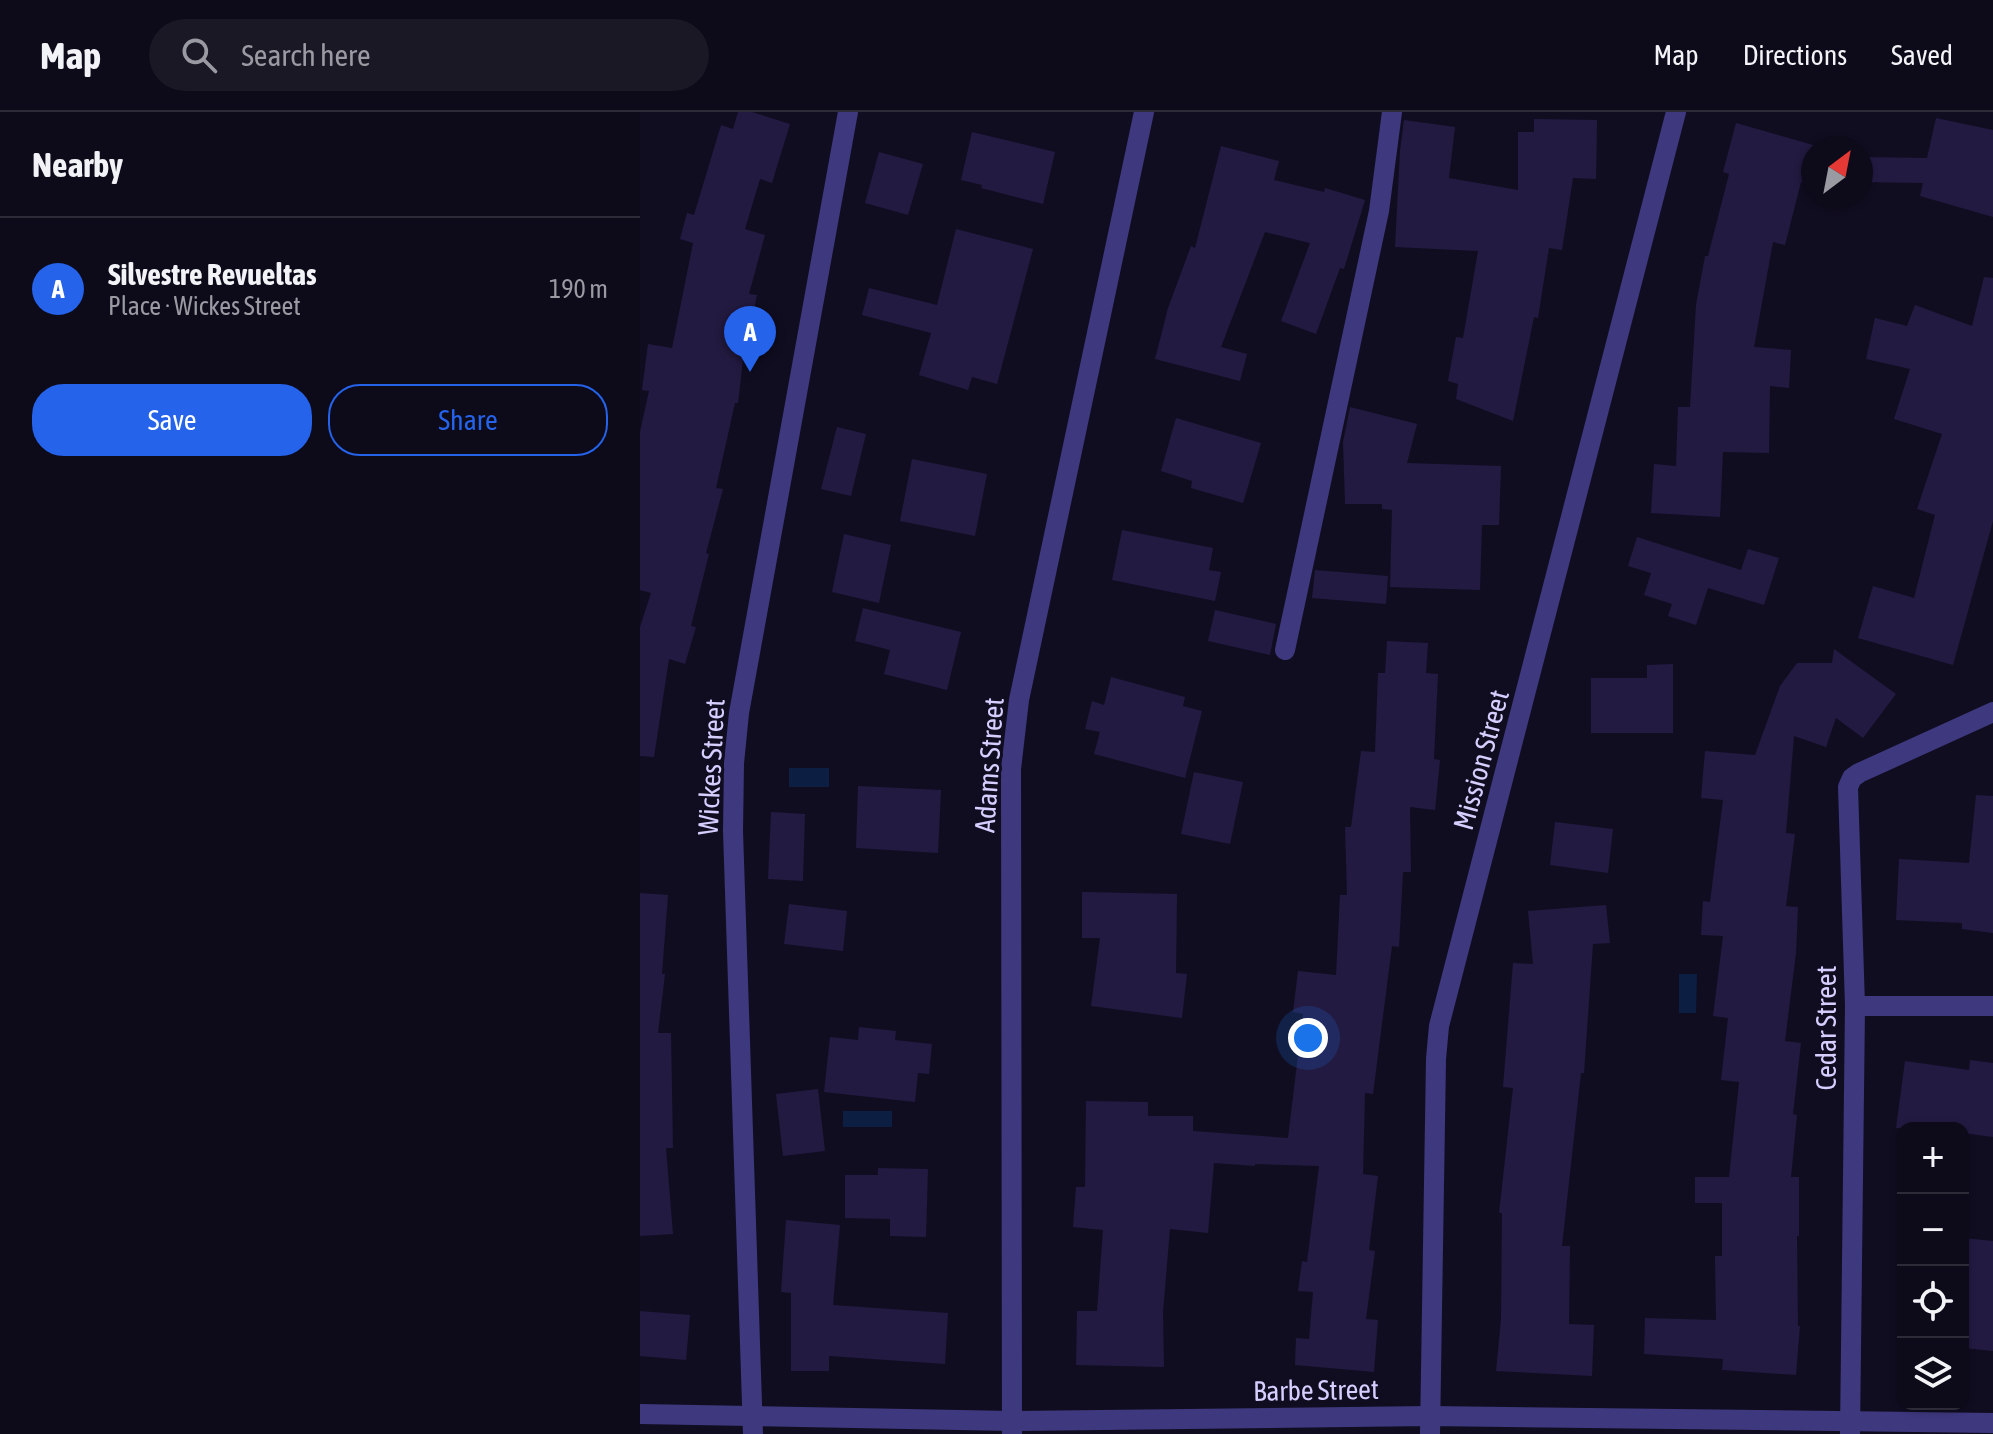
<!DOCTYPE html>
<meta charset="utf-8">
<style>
:root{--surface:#0d0a19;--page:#1b1826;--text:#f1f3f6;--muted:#9a9aa2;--line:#2d2b38;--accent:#2563eb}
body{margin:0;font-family:"Asap Condensed",sans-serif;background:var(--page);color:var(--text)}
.controls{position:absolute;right:24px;bottom:24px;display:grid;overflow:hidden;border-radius:16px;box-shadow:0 2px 6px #0004}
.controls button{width:72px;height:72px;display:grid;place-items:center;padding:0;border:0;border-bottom:2px solid var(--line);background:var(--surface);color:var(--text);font:40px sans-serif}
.compass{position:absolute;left:1161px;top:24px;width:72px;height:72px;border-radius:50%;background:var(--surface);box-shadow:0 2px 6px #0004;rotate:32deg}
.you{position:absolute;left:668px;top:926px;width:28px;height:28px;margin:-20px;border:6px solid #fff;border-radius:50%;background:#1a73e8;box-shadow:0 0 0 12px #1a73e833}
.badge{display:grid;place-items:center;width:52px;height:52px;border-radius:50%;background:var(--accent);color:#fff;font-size:26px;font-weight:700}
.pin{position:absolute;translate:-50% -66px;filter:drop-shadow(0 2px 4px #0008)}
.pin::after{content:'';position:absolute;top:42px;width:28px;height:24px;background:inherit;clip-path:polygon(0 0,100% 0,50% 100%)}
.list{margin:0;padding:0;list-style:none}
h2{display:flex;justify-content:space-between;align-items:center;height:104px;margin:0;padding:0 32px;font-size:34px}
h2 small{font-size:26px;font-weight:400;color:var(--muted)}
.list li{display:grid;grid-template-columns:52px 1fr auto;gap:24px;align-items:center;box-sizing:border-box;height:144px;padding:0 32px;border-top:2px solid var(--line)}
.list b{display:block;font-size:30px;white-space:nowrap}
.list p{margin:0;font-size:26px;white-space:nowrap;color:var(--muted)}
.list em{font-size:26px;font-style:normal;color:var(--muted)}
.actions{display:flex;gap:16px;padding:24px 32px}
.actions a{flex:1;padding:18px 0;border:2px solid var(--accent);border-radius:32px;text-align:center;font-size:28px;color:var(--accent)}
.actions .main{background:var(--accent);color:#fff}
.icon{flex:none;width:44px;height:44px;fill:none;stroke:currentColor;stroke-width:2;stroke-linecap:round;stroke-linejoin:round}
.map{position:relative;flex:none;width:1353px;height:1322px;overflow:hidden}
header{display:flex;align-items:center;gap:48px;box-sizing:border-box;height:112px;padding:0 40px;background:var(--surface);border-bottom:2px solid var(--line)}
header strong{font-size:38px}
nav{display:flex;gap:44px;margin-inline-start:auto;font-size:28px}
.search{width:560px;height:72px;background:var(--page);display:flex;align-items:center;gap:20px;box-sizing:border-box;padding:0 28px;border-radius:44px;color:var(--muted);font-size:30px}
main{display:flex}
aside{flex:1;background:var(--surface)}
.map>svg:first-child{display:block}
</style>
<header>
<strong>Map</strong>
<div class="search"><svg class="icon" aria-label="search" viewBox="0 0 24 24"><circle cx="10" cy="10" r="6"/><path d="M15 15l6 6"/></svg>Search here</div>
<nav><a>Map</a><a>Directions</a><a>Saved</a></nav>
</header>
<main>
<aside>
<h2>Nearby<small></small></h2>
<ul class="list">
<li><span class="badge">A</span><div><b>Silvestre Revueltas</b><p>Place · Wickes Street</p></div><em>190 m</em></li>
</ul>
<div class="actions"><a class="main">Save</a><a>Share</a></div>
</aside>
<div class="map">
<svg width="1353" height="1322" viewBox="0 0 1353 1322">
<rect width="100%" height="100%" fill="#110d21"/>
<g fill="#0c1e41">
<rect x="149" y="656" width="40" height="19"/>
<path d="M1039,862H1057L1056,901H1039Z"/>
<rect x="203" y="999" width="49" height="16"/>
</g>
<g fill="#231a41">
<path d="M98,0H112L150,12L132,71L120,67L105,117L125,123L109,182L117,183L107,231L105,230L98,291H95L76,376L83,377L66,441L69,442L51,514L56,515L45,552L29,547L14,645L0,644V515L11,481L0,478V320L9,279L2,278L8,232L32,236L53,131L40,127L47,101L54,103L81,13L93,17Z"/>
<path d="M1296,6L1353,18V105L1280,84L1283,71L1221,70V45L1287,46Z"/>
<path d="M894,7L957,8L956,67L933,66L922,138L909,136L898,206L894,205L873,309L816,287L818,272L808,269L816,225L823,226L838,139L755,135L760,39L764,8L815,15L809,66L878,78V20H894Z"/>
<path d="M1096,11L1173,33V74L1161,70L1145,133L1133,130L1114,235L1151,238L1149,276L1130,274L1129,341L1083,340L1080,405L1011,401L1014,352L1036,354L1038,295H1050L1056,193L1065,144H1068L1089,62L1083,60Z"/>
<path d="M332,20L415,40L403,92L341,76L342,73L321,68Z"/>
<path d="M581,34L639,49L634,68L684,80L685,76L725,88L704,157L700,156L676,222L641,209L670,131L625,120L581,235L607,242L600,269L515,247L528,196L551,134L555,136Z"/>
<path d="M239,40L283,52L268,103L225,91Z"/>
<path d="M316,117L393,137L357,272L332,265L328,278L279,263L291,221L222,203L229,176L297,193Z"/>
<path d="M1344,165L1353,166V409L1313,553L1218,526L1233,474L1274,486L1295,403L1277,397L1302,322L1254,307L1270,257L1226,247L1235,206L1267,214L1275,193L1332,214Z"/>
<path d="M710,295L777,312L767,351L861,354L859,413H842L840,478L750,475L752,398L742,397V392H705L703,330Z"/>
<path d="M536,306L621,331L603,391L551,376L552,369L521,359Z"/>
<path d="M197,315L226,322L211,384L181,377Z"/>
<path d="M272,347L347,362L335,424L260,409Z"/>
<path d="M482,418L573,436L569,458L581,460L575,489L472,468Z"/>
<path d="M204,422L251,433L239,491L192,480Z"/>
<path d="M997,425L1101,458L1108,437L1139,446L1124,493L1068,476L1056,513L1028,504L1032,492L1004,483L1011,461L988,454Z"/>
<path d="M675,458L748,464L746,492L672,486Z"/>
<path d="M223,496L321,520L307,578L244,562L250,538L215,529Z"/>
<path d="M575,498L636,512L630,543L568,529Z"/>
<path d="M747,529L788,531L786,561L798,562L794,647L800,648L795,698L770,695L771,760H763L759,835L752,834L733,982L725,981L723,1062L738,1064L729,1138L735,1139L726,1207L738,1208L734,1260L655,1253L656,1226L669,1227L673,1180L658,1179L662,1149L667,1150L679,1054L615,1052V1054L574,1051L568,1121L530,1117L523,1200L524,1255L436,1253L437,1199H457L463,1118L433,1115L436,1075H445L446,989L508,990V1004H553V1019L648,1026L663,902L653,900L658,859L696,863L700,783H707L705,715H711L721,639L735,640L738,561H745Z"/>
<path d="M1194,537L1256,582L1223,626L1196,606L1186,635L1154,624L1146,721L1155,722L1146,794L1158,795L1156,841L1145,929L1161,931L1153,1002L1157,1003L1151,1065H1159V1124H1157L1158,1214H1160L1156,1263L1082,1258L1083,1247L1004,1242L1005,1206L1076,1208L1075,1144H1082V1091H1055V1065H1089L1099,970L1081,968L1088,906L1073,904L1083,824L1061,823L1063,789L1070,790L1083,688L1061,686L1065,639L1115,643L1140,574L1157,551H1192Z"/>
<path d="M1033,552V621H951V566H1007V553Z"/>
<path d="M471,565L545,585L543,594L562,599L545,666L454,642L460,620L445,617L452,589L464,593Z"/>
<path d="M554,660L603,670L590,732L541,722Z"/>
<path d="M218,674L301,678L298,741L216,736Z"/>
<path d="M1336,683L1353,684V821L1322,817V811L1256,808L1259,747L1329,751Z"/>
<path d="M131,700L165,702L163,769L128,767Z"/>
<path d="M915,710L973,717L968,761L910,753Z"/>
<path d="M442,780L537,782L536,861L547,862L542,906L451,894L460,826H442Z"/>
<path d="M0,781L28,783L22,862H25L18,921H31L33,1036H26L33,1122L0,1124Z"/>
<path d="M149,792L207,799L203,839L144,832Z"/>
<path d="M966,793L970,831L953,832L944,961H941L922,1134H930L929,1212L954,1213L952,1264L856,1259L861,1207L862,1101H859L873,976L863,975L873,851L893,852L888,799Z"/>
<path d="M219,915L256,919L255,928L292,932L289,962L278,961L275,990L184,980L190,925L218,928Z"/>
<path d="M1330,948L1353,951V1025L1323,1021V1016H1256L1265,949L1329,958Z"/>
<path d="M178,977L185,1039L143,1044L136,982Z"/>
<path d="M238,1056L288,1057L286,1125L250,1124V1107L205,1106V1063H238Z"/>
<path d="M146,1108L200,1113L193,1193L308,1201L305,1252L189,1244V1259H151V1181L141,1180Z"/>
<path d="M1323,1126L1353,1129V1239L1323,1236Z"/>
<path d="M0,1199L50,1203L46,1248L0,1244Z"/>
</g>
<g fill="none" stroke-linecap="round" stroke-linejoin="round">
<g stroke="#3e397f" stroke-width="20">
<path d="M645,538L739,99L752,0"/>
<path d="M1215,894H1353"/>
<path d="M0,1302L372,1309L790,1304L1353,1311"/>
<path d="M113,1322L93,719L94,651L99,601L208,0"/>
<path d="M372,1322L371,657L379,588L504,0"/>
<path d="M790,1322L796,947L799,914L1036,0"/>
<path d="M1210,1322L1215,894L1208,675L1212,666L1219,661L1353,600"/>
</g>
</g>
<g text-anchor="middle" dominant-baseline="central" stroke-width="6" stroke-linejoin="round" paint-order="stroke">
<g font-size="28" fill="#d5cefe" stroke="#110d21">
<text transform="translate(841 648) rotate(-75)">Mission Street</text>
<text transform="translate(349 653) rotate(-86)">Adams Street</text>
<text transform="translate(71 655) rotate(-87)">Wickes Street</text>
<text transform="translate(1186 916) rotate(-90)">Cedar Street</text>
<text transform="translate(676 1278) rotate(-1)">Barbe Street</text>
</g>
</g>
</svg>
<div class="controls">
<button>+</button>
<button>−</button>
<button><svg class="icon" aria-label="locate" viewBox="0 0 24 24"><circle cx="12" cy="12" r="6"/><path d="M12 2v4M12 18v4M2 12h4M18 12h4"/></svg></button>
<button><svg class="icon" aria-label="layers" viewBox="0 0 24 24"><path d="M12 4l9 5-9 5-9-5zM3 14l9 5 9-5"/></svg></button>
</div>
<svg class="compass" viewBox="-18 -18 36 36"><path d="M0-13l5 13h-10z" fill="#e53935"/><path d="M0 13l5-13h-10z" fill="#9a9aa2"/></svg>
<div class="you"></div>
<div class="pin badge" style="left:110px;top:260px">A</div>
</div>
</main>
